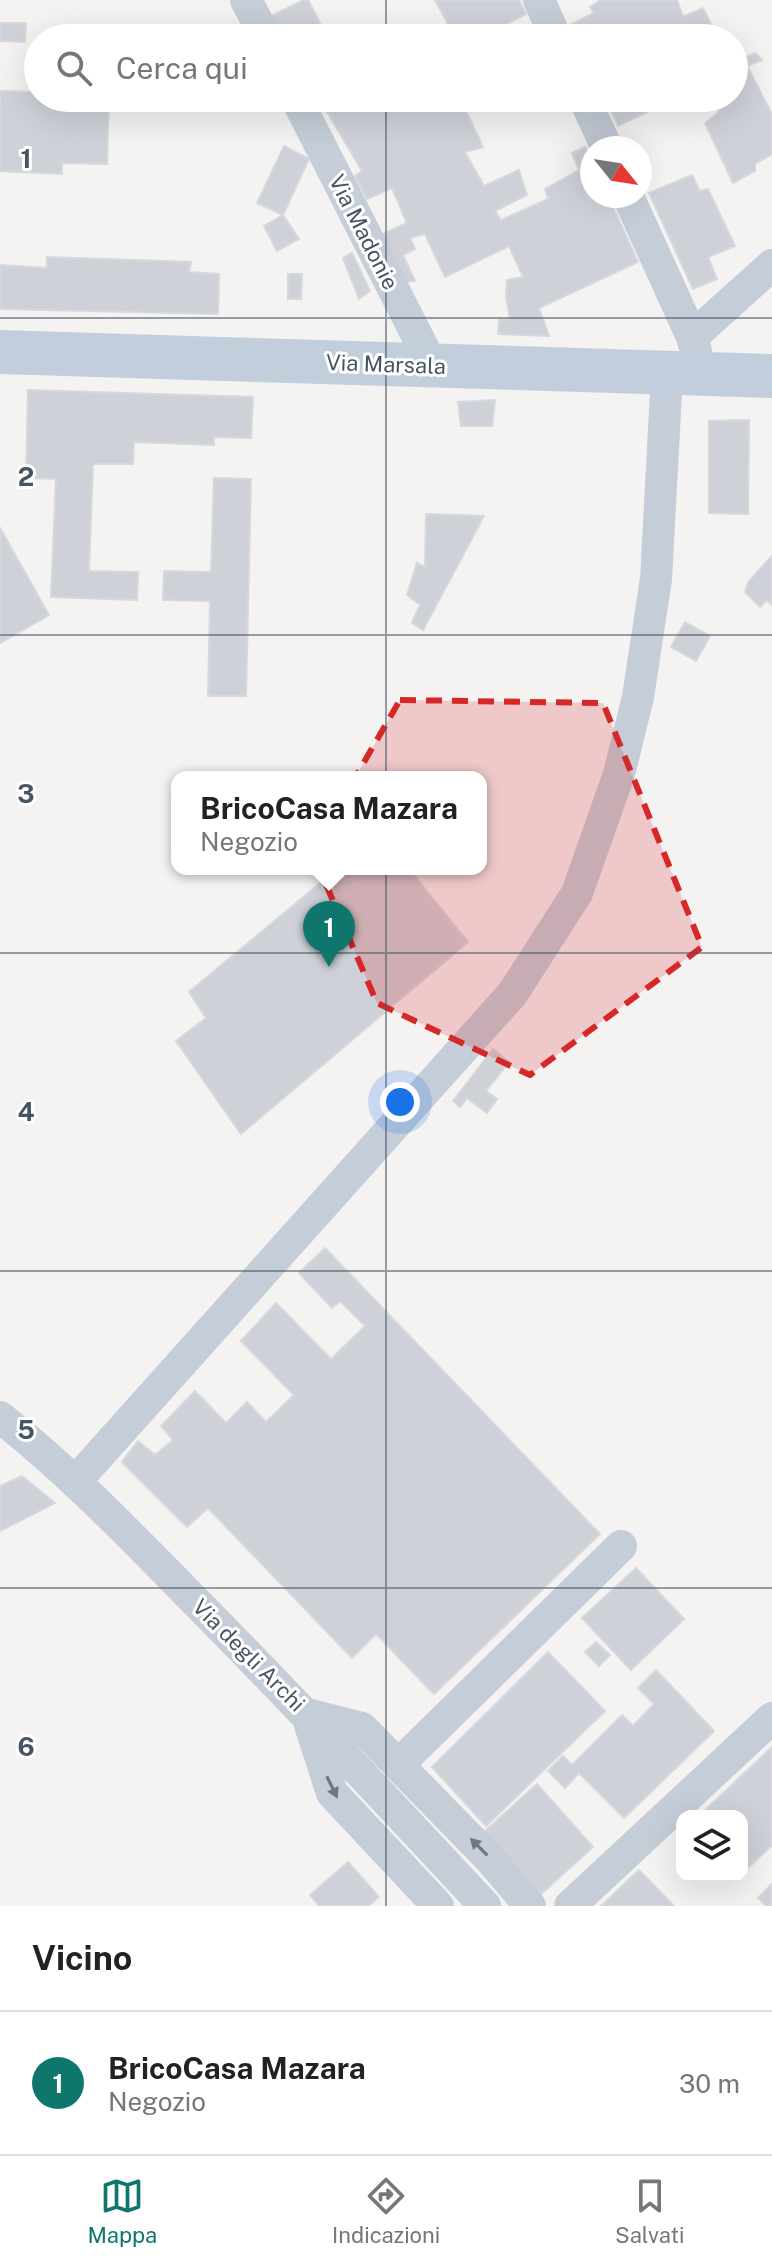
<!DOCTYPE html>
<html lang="it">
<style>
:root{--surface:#fff;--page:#f6f6f6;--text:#222;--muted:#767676;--line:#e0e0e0;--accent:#0f766e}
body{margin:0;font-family:"Public Sans",sans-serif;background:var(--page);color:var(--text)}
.controls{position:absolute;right:24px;bottom:24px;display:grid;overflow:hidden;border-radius:16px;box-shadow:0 8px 32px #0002}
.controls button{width:72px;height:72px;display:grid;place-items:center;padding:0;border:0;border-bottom:2px solid var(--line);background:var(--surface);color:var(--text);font:40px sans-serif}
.compass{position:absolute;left:580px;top:136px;width:72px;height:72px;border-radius:50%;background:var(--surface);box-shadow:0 8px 32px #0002;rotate:120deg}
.you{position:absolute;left:400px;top:1102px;width:28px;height:28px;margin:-20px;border:6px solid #fff;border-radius:50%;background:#1a73e8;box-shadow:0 0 0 12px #1a73e833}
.badge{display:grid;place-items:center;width:52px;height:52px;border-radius:50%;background:var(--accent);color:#fff;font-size:26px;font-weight:700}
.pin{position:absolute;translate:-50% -66px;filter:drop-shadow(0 2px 4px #0008)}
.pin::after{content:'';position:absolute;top:42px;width:28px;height:24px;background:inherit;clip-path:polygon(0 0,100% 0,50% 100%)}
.popup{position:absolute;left:171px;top:771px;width:316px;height:104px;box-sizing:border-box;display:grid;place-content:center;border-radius:16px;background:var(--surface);filter:drop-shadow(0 2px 6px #0005);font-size:26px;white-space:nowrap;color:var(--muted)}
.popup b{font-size:30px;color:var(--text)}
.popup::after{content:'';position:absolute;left:50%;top:100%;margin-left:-16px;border:16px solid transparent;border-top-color:var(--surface)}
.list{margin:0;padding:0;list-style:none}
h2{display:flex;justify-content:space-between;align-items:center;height:104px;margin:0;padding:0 32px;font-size:34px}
h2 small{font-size:26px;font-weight:400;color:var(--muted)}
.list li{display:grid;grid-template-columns:52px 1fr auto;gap:24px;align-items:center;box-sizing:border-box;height:144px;padding:0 32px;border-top:2px solid var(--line)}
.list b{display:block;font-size:30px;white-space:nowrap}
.list p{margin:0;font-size:26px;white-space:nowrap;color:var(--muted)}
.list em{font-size:26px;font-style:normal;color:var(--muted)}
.icon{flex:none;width:44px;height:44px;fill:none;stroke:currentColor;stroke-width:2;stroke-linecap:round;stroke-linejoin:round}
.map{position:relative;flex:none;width:772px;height:1906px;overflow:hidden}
.search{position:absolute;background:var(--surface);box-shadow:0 8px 32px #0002;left:24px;right:24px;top:24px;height:88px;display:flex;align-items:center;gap:20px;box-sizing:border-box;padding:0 28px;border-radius:44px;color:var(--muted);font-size:30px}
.sheet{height:248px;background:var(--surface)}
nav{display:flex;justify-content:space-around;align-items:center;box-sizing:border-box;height:112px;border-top:2px solid var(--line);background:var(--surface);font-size:22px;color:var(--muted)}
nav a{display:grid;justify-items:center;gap:4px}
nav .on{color:var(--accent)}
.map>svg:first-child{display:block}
</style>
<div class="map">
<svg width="772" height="1906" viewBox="0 0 772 1906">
<rect width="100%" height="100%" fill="#f5f2f2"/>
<g fill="#ced1d8" stroke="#d6d8de" stroke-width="2">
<path d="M304,0H308L328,38H284L271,16Z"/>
<path d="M435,0H519L526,14L480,38H422L448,24Z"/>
<path d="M601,0H677L683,17L703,8L718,38H580L572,24L594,13L590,7Z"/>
<path d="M0,23H26L25,42L0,41Z"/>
<path d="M755,53L762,60L747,66L772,114V154L755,164V171L733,183L705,123L719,112L716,105L725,103L722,98H734V63Z"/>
<path d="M0,91L38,92V98H109L107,164L62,163V174L0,171Z"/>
<path d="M319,98H460L483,147L465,152L484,186L519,170L527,195L495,211L501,220L548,199L545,189L579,170L572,153L585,147L592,162V196H608L638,262L539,308L549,336L498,334L499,320L510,319L506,298L507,280L523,277L509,246L445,277L425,234L410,238L415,249L403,255L415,281L406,282L381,235L407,223L392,188L367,199L355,176L362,171Z"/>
<path d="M641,98H676L618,126L611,111Z"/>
<path d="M284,146L309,159L283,215L257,203Z"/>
<path d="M692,175L700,191L708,189L735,246L708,257L717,279L693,289L649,193Z"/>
<path d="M283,215L299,239L277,251L264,226Z"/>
<path d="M352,253L370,291L359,299L343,258Z"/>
<path d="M47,257L191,262L189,272L219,274L218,314L0,309V265L47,268Z"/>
<path d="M288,274H302L301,299H288Z"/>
<path d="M28,390L253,397L251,438L214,437V445L134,442L133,464H93L89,571L138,572L137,600L51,597L56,479L26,478Z"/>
<path d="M495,400L492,426H461L458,402Z"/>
<path d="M749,420L748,514L709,513V421Z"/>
<path d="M214,478L251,479L246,696H208L210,601L163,600L164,571L211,572Z"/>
<path d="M426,514L484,516L423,630L412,623L420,605L407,595L417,563L425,567Z"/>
<path d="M0,528L49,615L0,643Z"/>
<path d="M772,556V605L767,600L760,607L745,592L749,581Z"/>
<path d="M685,622L710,636L696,661L671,647Z"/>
<path d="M337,869H409L468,942L241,1134L176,1041L206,1018L189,992Z"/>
<path d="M493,1049L509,1062L486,1091L497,1099L487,1113L467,1098L460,1107L453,1101Z"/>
<path d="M325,1248L600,1534L434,1694L376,1634L352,1658L208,1508L187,1527L122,1462L138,1441L155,1455L173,1440L161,1426L195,1391L226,1423L247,1402L266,1422L294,1395L241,1341L276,1303L331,1359L365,1326L340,1301L332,1308L299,1273Z"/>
<path d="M22,1476L55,1503L0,1531V1486Z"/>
<path d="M636,1568L684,1619L631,1670L582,1618Z"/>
<path d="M596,1642L610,1655L599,1666L585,1652Z"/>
<path d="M548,1652L605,1711L486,1826L432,1767Z"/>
<path d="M656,1670L714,1731L624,1818L579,1773L565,1788L548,1771L563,1756L572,1765L622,1715L633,1726L654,1704L638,1688Z"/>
<path d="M772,1747V1845L742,1874V1816H699Z"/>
<path d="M537,1784L593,1847L540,1895L484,1832Z"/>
<path d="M348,1862L379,1897L368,1906H319L310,1895Z"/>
<path d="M639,1870L674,1906H601Z"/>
<path d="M772,1884V1906H766L758,1898Z"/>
</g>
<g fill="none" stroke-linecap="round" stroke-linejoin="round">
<g stroke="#c5cdd8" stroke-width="32">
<path d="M246,0L266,38"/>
<path d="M539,0L556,38"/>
<path d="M296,98L432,365"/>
<path d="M584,98L607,148"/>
<path d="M628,196L692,337L696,351L695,373"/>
<path d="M692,337L772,265"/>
<path d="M0,1417C70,1472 132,1537 195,1601C294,1701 389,1803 485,1906"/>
<path d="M75,1482L513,993L577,893L619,774L638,697L656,579L667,374"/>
<path d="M307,1714L362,1728L490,1859L530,1906"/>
<path d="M310,1725L332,1793L438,1906"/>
<path d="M398,1765L621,1546"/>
<path d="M570,1906L772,1718"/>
</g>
<path stroke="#c3cedd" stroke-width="44" d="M0,352L772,376"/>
</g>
<defs><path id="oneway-solid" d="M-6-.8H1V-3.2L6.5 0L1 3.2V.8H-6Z" transform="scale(2)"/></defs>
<g fill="#6d7886">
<use href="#oneway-solid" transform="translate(332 1787) rotate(64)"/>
<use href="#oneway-solid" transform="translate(479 1847) rotate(-135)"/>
</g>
<path fill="#d62828" fill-opacity="0.2" stroke="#d62828" stroke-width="6" stroke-dasharray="16 10" stroke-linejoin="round" d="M400,700L603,703L702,947L530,1075L377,1003L312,852Z"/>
<path fill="none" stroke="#475463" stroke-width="2" stroke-opacity="0.55" d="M386,0V38M386,98V1906M0,318H772M0,635H772M0,953H772M0,1271H772M0,1588H772"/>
<g text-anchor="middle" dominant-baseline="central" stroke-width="6" stroke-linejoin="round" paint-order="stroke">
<g font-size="22" fill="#475463" stroke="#fff">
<text transform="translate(364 232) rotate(63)">Via Madonie</text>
<text transform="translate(386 364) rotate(2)">Via Marsala</text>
<text transform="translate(249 1655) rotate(45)">Via degli Archi</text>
</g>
</g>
<g font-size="26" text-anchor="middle" font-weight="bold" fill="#475463" stroke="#fff" stroke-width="6" stroke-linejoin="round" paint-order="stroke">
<text x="26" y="168">1</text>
<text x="26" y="486">2</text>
<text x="26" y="803">3</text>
<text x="26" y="1121">4</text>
<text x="26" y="1439">5</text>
<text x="26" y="1756">6</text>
</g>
</svg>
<div class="controls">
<button><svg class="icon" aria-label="layers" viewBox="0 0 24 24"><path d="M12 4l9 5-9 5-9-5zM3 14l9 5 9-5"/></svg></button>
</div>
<svg class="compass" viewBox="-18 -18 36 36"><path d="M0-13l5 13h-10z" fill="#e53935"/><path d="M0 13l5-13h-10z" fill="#767676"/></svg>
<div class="you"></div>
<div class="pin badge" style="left:329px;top:967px">1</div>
<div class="popup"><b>BricoCasa Mazara</b>Negozio</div>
<div class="search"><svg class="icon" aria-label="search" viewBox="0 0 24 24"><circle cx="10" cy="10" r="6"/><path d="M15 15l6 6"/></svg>Cerca qui</div>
</div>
<section class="sheet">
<h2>Vicino<small></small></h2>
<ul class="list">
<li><span class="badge">1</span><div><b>BricoCasa Mazara</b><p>Negozio</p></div><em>30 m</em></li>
</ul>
</section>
<nav>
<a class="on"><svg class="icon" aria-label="map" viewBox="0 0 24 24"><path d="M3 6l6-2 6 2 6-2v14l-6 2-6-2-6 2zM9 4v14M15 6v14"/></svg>Mappa</a>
<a><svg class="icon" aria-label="directions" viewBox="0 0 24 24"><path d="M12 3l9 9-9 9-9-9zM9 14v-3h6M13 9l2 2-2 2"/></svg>Indicazioni</a>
<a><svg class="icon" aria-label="saved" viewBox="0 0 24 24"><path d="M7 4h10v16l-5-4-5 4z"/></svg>Salvati</a>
</nav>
